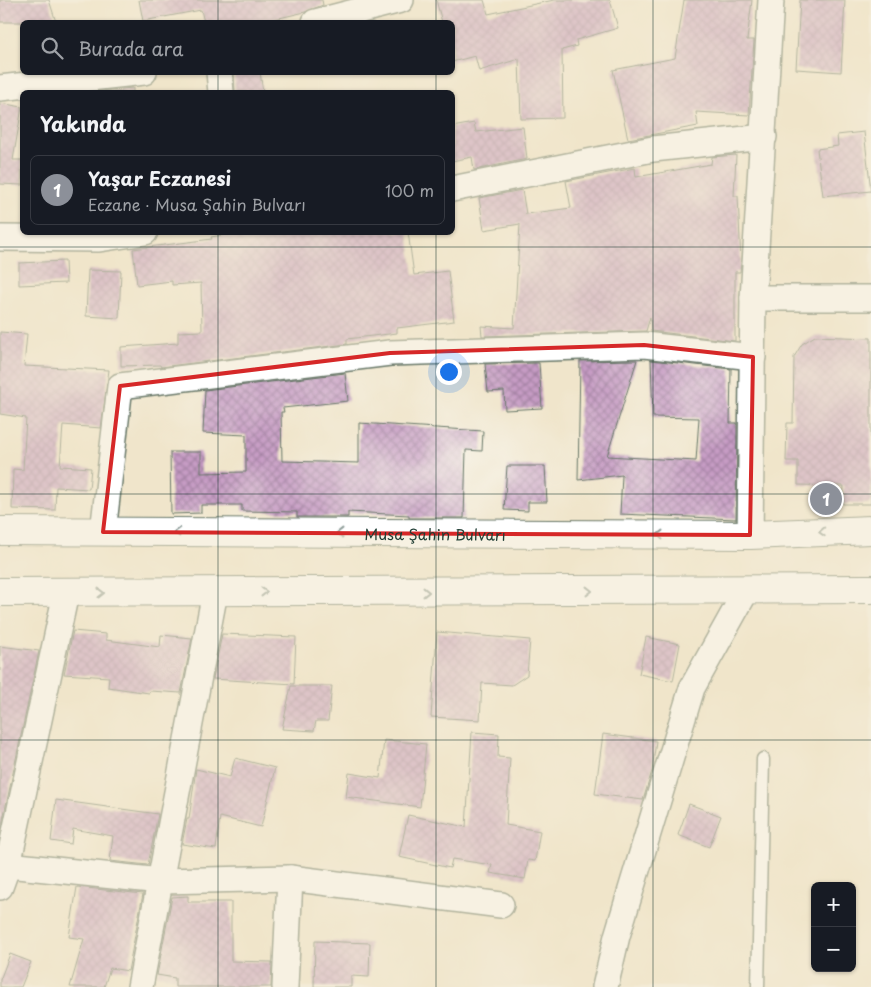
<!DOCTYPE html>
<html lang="tr">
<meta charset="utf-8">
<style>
:root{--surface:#171b24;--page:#242831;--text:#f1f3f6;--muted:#9ea1a6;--line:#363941;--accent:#8c9099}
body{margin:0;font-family:"Playpen Sans",sans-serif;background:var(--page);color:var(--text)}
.controls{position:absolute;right:15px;bottom:15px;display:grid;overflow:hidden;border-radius:8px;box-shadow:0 1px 4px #0004}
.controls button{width:45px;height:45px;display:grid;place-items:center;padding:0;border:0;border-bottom:1px solid var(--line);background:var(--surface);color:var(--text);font:25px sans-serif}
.you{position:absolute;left:448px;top:371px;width:18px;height:18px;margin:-12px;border:4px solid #fff;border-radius:50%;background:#1a73e8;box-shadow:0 0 0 8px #1a73e833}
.badge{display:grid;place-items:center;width:32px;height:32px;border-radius:50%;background:var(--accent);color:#fff;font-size:16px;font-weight:700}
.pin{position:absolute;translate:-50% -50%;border:2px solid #fff;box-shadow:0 1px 5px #0006}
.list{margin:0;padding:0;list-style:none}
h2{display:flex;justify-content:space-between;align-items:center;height:65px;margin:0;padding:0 20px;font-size:21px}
h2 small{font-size:16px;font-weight:400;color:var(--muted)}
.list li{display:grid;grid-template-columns:32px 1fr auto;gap:15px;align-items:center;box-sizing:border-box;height:70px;margin:0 10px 10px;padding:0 10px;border:1px solid var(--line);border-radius:8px}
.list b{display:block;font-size:19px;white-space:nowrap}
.list p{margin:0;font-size:16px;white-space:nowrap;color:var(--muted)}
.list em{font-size:16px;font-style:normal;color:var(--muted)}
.icon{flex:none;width:28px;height:28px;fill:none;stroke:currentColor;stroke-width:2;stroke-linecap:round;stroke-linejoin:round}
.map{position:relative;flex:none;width:871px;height:987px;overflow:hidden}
.search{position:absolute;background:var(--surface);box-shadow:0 1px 4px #0004;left:20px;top:20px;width:435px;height:55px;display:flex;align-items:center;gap:12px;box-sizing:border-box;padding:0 18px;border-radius:8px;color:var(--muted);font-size:19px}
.panel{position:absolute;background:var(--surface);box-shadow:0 1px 4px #0004;left:20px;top:90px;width:435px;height:145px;border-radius:8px}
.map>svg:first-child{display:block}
</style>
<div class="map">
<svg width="871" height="987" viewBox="0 0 871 987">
<defs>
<pattern id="building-cross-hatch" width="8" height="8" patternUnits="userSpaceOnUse" patternTransform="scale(1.25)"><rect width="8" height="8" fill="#c69bc4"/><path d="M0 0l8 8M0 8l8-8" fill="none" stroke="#a080a0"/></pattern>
</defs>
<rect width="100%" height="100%" fill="#f7f3e8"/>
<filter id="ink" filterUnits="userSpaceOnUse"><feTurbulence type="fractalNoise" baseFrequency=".02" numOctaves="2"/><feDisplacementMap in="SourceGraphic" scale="10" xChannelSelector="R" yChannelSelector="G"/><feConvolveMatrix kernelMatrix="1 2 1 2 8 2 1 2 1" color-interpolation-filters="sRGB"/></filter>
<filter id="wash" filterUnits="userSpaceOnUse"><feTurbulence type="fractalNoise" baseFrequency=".0096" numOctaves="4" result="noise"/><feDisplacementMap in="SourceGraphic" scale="20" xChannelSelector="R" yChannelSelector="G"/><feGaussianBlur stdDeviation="1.12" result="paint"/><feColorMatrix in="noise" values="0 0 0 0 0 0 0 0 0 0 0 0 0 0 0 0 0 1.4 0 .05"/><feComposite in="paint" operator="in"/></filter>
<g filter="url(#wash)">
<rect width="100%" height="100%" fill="#f0e5cb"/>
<g id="blocks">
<g fill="url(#building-cross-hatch)">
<path d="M0,0H49L56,22H0Z"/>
<path d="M139,0H322L323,5L305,12L262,22H204L201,10L143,21Z"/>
<path d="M436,0H484L488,14L554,0H610L618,28L576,40L577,46L562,50L563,118L521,119L519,59L479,71L475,56L452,62V22H442Z"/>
<path d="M684,0H752L747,40H754L749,115L696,112L698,126L628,139L613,70L675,58Z"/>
<path d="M800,0H845L841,72L796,69Z"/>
<path d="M234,72H260L263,92H235Z"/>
<path d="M133,88V92H90Z"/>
<path d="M0,103L22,107L13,160H22V185L0,184Z"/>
<path d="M474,123L476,132L523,127L527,159L474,170L472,157L452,161V127Z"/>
<path d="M864,132L871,191L823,196L817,149L838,146L837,135Z"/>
<path d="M736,155L734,196H738L741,262L740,272H735V341L651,331L650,317L646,331L482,336L481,326L514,328L520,224L484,230L479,198L522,190L526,214L571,208L566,181L635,168L636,177L711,164L712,157Z"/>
<path d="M239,232H408L414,275L448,271L454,321L397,328V333L347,339V344L161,367L160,365L121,366V347L178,343V332L202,331L201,283L172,285V281L137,285L133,249L212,239L211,237Z"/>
<path d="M65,261L66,283L19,285V263Z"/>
<path d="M88,270L121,271L119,318L86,316Z"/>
<path d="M0,332L27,334L24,366L109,370L101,428L63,425L60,466L91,468L89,489L56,487L55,510L12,509L13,469L23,470L26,418L0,414Z"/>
<path d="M815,336L871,338V504H843L844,486L798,485V461H786L787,423H793L794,357L802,344Z"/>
<path d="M637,360L607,456L696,461L699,418L653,417L651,360L731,369L730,423H737L736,519L620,514L622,475L578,480L580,361Z"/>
<path d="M539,363L542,408L505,410L504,391L488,392L485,364Z"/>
<path d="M345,373L348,401L283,408L284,412H281L282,461L359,463V423L483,431L482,451L466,450L464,518H409V515L348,512V517H297V512L242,511V505H201V513L171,514L170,452H201V473L246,472V435L203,433L205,390Z"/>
<path d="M507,466H545L547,502H528V511L504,510Z"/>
<path d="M73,631L106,634V640L160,647L161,635L192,638L181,693L150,691L149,693L108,687L109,677L64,674Z"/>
<path d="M437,632L530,640L527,675L512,685L482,683L480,720L431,717Z"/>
<path d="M222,634L296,637L294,684L213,679Z"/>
<path d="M646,637L680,644L673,681L639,674Z"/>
<path d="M0,646L39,651L1,829H0Z"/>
<path d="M291,686H332L328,721H316L314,731L282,729Z"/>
<path d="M472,732L499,734L498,757L510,758L506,825L540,831L535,861L528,860L525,879L490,873L492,865L452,859L450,868L399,857L408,815L466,827Z"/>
<path d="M603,734L656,741L652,771L643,800L595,794Z"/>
<path d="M384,740L426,744L420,807L346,797L349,773L380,778Z"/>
<path d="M235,758L275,768L261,827L220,817L216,849L182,844L187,819H189L196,769L230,777Z"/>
<path d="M56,800L158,814L148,865L110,861L113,836L73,829L71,844L51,841Z"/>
<path d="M689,804L721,816L709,847L678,835Z"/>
<path d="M77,887L143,894L128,971L110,968L104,987H70L84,939L69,937Z"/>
<path d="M188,896V902H231V961L272,962L271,987H175V978L157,975L172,897Z"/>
<path d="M315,941L370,943L369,977L351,976V987H314Z"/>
<path d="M10,954L31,962L21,987H0V980Z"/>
</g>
</g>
</g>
<g filter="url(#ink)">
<use href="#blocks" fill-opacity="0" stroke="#687869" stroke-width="1"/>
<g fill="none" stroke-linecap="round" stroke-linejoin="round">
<g stroke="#687869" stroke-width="15">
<path id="service" d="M758,987L763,759"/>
</g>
<g stroke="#687869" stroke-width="28">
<g id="minor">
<path d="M315,22L401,0"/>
<path d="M219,72L221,92"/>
<path d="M0,88L144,72"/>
<path d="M452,189L653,149L764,137"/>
<path d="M0,238L99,239L145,232"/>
<path d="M753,298H871"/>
<path d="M103,532L120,386L390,353L644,345L753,357"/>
<path d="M750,535L753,298L771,0"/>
<path d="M8,865L161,881L290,878L501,905"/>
<path d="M0,887L8,865L66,593"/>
<path d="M140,987L215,592"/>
<path d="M285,987L290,878"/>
<path d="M605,987L617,936L692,688L746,591"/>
</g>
</g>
<g stroke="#687869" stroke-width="30">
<g id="primary">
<path id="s1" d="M0,531L750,535L871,530"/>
<path d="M0,592L871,589"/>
</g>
</g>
<use href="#service" stroke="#fff" stroke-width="12"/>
<use href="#minor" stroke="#fff" stroke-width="25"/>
<use href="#primary" stroke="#fff" stroke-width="28"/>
</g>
<defs><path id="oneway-chevron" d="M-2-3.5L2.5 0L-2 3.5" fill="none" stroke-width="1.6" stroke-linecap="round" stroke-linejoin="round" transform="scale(1.25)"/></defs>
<g stroke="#8f9e9a">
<use href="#oneway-chevron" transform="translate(177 532) rotate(-180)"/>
<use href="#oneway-chevron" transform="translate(822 532) rotate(177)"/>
<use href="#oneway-chevron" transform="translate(340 533) rotate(-180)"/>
<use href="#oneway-chevron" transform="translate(660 535) rotate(-180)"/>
<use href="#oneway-chevron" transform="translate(589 591)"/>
<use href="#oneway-chevron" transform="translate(264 592)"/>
<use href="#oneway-chevron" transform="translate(426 592)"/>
<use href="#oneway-chevron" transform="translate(101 593)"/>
</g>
</g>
<path d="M0 0H871V987H0ZM644,345L753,357L750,535L103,532L120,386L390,353Z" fill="#f0e5cb" fill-opacity=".55" fill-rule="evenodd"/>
<path fill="none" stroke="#d62828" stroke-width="4" stroke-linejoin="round" d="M644,345L753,357L750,535L103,532L120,386L390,353Z"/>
<path fill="none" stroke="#1f3d34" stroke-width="1" stroke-opacity="0.55" d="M218,0V22M436,0V22M653,0V987M218,72V92M436,72V92M218,232V987M436,232V987M0,247H871M0,494H871M0,740H871"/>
<g text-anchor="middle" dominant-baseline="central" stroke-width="4" stroke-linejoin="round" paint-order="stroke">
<g font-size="15" fill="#1f3d34" stroke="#f7f3e8">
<text stroke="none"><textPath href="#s1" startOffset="435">Musa Şahin Bulvarı</textPath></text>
</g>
</g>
</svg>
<div class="controls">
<button>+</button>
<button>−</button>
</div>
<div class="you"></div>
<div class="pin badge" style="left:826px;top:499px">1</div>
<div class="search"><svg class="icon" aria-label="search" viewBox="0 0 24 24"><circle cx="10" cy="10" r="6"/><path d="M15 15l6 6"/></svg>Burada ara</div>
<section class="panel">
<h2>Yakında<small></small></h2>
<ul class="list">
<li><span class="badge">1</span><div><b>Yaşar Eczanesi</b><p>Eczane · Musa Şahin Bulvarı</p></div><em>100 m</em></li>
</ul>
</section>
</div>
